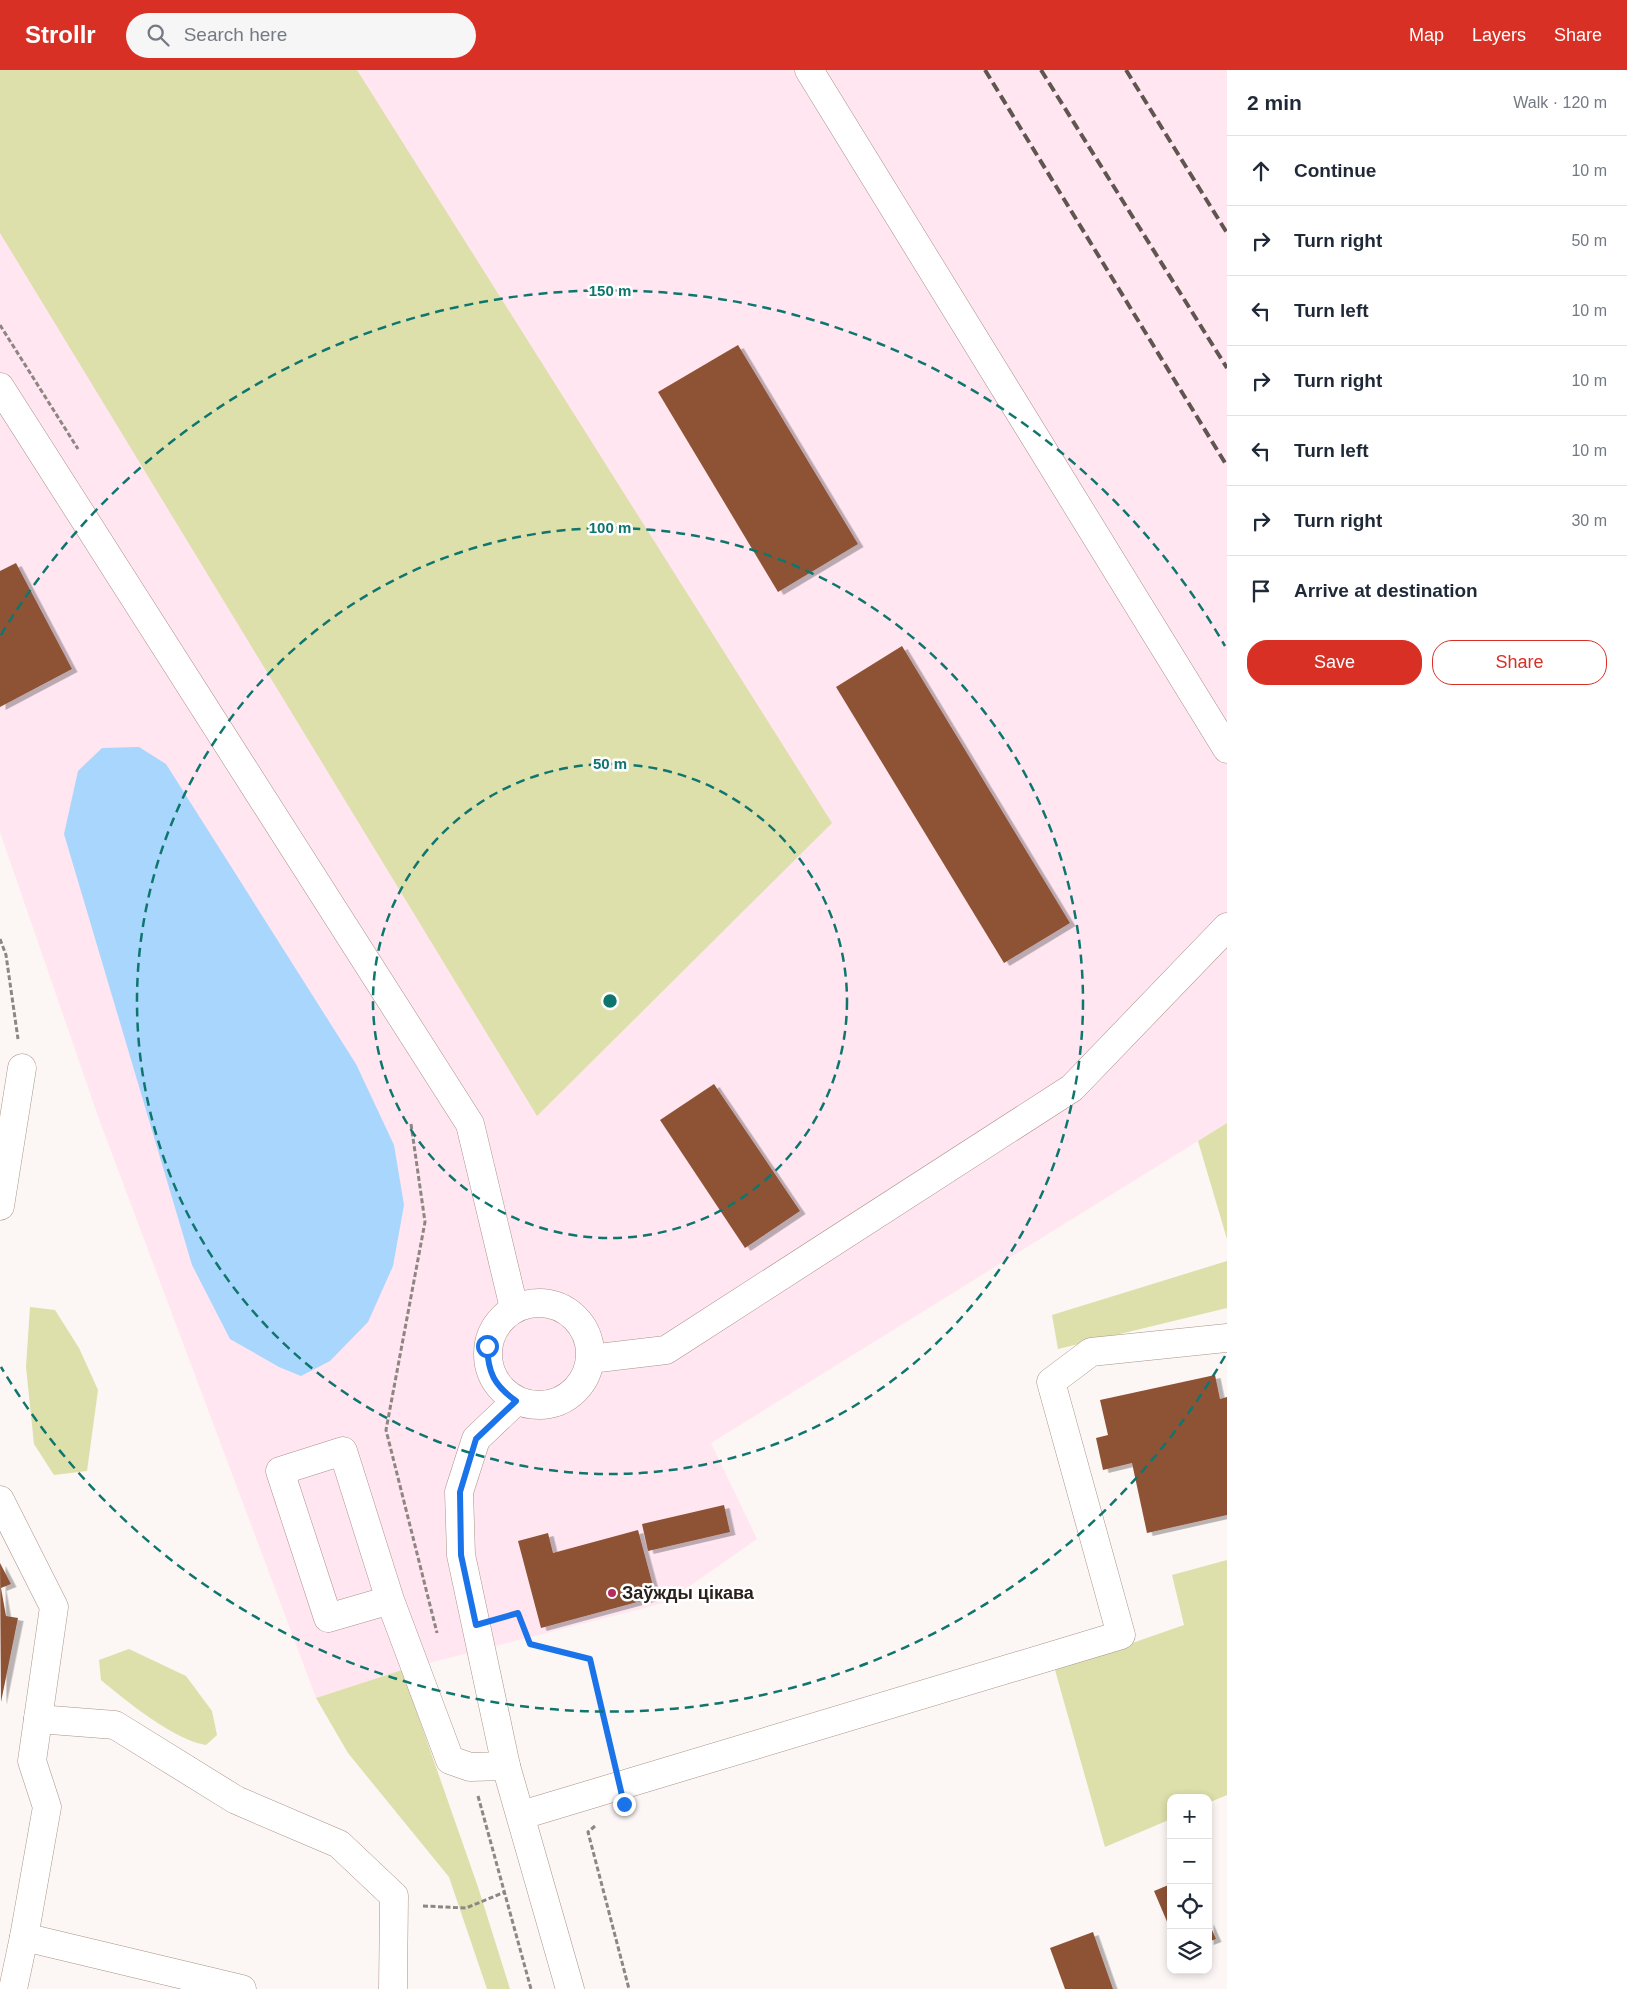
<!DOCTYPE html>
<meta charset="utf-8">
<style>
:root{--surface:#fff;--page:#f6f6f7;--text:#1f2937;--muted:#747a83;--line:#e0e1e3;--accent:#d93025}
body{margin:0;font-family:Arial,sans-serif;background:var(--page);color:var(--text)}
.controls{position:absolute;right:15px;bottom:15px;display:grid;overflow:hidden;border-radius:10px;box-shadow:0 2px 8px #0003}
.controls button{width:45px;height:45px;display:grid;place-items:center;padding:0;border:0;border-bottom:1px solid var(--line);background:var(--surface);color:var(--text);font:25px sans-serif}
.stop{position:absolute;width:15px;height:15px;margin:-11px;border:4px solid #1a73e8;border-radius:50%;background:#fff}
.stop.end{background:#1a73e8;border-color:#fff;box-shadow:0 1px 5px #0008}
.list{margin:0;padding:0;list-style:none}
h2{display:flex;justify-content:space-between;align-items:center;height:65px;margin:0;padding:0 20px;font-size:21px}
h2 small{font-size:16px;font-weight:400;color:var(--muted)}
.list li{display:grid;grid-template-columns:32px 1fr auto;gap:15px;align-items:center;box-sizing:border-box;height:70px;padding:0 20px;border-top:1px solid var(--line)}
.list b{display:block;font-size:19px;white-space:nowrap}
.list em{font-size:16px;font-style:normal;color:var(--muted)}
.actions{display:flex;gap:10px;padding:15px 20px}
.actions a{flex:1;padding:11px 0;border:1px solid var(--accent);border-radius:20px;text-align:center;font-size:18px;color:var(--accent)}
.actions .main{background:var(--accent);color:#fff}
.icon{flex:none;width:28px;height:28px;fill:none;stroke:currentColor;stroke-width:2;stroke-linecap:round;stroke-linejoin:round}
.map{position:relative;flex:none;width:1227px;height:1919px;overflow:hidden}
header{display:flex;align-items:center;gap:30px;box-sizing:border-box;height:70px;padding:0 25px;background:var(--accent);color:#fff}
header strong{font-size:24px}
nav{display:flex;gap:28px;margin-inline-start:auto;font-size:18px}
.search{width:350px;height:45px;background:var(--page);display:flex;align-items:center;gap:12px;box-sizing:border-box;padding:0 18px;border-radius:28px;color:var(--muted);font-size:19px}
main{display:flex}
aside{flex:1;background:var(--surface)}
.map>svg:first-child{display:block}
</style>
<header>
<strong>Strollr</strong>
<div class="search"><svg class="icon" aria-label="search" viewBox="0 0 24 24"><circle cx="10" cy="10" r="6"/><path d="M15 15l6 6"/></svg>Search here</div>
<nav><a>Map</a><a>Layers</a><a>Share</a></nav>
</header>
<main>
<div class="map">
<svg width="1227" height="1919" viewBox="0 0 1227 1919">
<defs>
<filter id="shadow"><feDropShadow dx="5.5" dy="3" stdDeviation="0" flood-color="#0004"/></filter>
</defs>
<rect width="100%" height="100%" fill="#fcf6f4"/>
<path fill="#ffe6f1" d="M0,0H1227V1053L711,1373L757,1469L667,1532L402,1600L316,1628L99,1049L0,762Z"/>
<g fill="#dde0ab">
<path d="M0,0H357L832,753L537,1046L0,163Z"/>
<path d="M1227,1053V1169L1198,1071Z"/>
<path d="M1227,1191V1238L1058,1279L1052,1245Z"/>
<path d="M30,1237L55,1240L79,1278L98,1320L87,1401L54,1405L34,1374L26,1297Z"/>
<path d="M1227,1490V1725L1208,1733V1728H1171V1749L1105,1777L1055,1600L1184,1555L1172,1505Z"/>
<path d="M129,1579L186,1606L212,1641L217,1665L206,1675C174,1670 126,1631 101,1610L99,1590Z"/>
<path d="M402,1600L478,1817L510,1919H487L449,1807L348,1683L316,1628Z"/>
</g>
<path fill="#a8d6fd" d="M139,677L166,694L356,994L394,1075L404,1135L393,1196L368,1252L330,1291L301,1306L279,1297L230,1269L192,1195L64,764L78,701L102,678Z"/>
<g fill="#8e5336" filter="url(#shadow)">
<path d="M738,275L858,474L778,522L658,322Z"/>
<path d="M16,493L72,599L0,637V501Z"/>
<path d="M902,576L1070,853L1004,893L836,617Z"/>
<path d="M714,1014L800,1141L745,1178L660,1050Z"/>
<path d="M1215,1305L1220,1329L1227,1327V1445L1147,1463L1132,1393L1103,1400L1096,1368L1108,1365L1100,1330Z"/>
<path d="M724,1435L730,1462L648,1481L642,1454Z"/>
<path d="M638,1460L656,1527L541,1558L518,1471L548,1463L553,1483Z"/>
<path d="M0,1493L11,1514L1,1518L6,1546L18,1548L1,1632Z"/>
<path d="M1171,1814V1861L1154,1821Z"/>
<path d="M1208,1851L1216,1869L1208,1872Z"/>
<path d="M1093,1862L1113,1919H1065L1050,1878Z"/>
</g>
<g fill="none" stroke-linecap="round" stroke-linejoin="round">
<g stroke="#ab9287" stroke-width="29">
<g id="minor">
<path d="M809,0L1227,679"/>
<path d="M0,317L470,1054L514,1238"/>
<path d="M0,1136L22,998"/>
<circle cx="539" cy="1284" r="51"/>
<path d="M590,1289L666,1280L1072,1018L1227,857"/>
<path d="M516,1331L476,1369L459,1422L461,1485L506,1696L570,1919"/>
<path d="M0,1430L54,1537L32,1691L47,1737L24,1867"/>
<path d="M390,1530L328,1548L280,1401L343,1381L390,1530L450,1690L470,1697L506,1696"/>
<path d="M38,1649L115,1655L236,1730L339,1774L394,1826L393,1919"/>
<path d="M522,1745L1121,1565L1051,1312L1091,1282L1227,1268"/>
<path d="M13,1919L24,1867L242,1919"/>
</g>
</g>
<g stroke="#8e8682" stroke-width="3" stroke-dasharray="5 2.5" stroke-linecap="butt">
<path d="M0,255L78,379"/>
<path d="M0,869L6,885L18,969"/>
<path d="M411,1054L425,1152L386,1360L437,1563"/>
<path d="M503,1547L518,1543L530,1574L591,1589L613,1687"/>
<path d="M478,1726L531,1919"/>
<path d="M595,1756L588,1762L629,1919"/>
<path d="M423,1836L466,1838L505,1822"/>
</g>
<use href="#minor" stroke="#fff" stroke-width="28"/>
<g stroke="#5f5652" stroke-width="4" stroke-dasharray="10 5" stroke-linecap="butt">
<path d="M985,0L1227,396"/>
<path d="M1041,0L1227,298"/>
<path d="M1126,0L1227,163"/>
</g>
</g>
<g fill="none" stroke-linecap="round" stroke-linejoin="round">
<path stroke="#1a73e8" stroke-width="6" d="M487,1276C488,1303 494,1315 516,1331L476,1369L460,1422L461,1485L476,1555L518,1543L530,1574L590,1589L624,1734"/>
</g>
<g fill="none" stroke="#0f766e" stroke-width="2.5" stroke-dasharray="9 6">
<circle cx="610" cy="931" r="237"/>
<circle cx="610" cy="931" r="473"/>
<path d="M1225 1286A710 710 0 0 1 1 1297M1 565A710 710 0 0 1 1225 576"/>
</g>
<circle fill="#b62a62" stroke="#fff" stroke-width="2" cx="612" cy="1523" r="5"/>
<g text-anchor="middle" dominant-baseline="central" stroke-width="5" stroke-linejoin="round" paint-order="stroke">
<g font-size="18" font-weight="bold" fill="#2a211c" stroke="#fff" text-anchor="start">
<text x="622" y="1523">Заўжды цікава</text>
</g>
</g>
<circle cx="610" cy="931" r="8" fill="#0f766e" stroke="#fff" stroke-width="2.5"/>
<g font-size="15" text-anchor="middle" font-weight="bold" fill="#0f766e" stroke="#fff" stroke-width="5" stroke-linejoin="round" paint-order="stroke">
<text x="610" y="226">150 m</text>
<text x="610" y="463">100 m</text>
<text x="610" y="699">50 m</text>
</g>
</svg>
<div class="controls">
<button>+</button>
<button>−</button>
<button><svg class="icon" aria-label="locate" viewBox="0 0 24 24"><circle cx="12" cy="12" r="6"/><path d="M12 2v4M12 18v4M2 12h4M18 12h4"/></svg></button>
<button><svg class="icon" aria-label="layers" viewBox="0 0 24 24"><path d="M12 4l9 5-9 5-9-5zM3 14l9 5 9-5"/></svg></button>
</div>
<div class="stop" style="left:487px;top:1276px"></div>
<div class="stop end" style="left:624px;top:1734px"></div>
</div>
<aside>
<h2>2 min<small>Walk · 120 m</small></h2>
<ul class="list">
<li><svg class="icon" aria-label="ahead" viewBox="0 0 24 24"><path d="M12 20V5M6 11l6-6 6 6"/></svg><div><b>Continue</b></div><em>10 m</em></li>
<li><svg class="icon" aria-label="right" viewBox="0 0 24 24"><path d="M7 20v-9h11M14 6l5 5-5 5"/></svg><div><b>Turn right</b></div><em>50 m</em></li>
<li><svg class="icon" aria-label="left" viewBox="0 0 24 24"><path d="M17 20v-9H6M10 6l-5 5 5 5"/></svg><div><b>Turn left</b></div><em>10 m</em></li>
<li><svg class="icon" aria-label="right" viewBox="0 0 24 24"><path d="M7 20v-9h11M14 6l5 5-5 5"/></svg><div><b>Turn right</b></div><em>10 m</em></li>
<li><svg class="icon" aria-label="left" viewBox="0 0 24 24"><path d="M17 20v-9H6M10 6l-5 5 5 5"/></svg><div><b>Turn left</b></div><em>10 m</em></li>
<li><svg class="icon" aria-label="right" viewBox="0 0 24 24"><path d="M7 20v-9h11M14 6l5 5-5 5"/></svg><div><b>Turn right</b></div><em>30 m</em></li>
<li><svg class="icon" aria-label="arrive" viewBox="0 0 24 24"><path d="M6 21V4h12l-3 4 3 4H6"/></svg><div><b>Arrive at destination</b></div></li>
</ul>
<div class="actions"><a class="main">Save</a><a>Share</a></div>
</aside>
</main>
